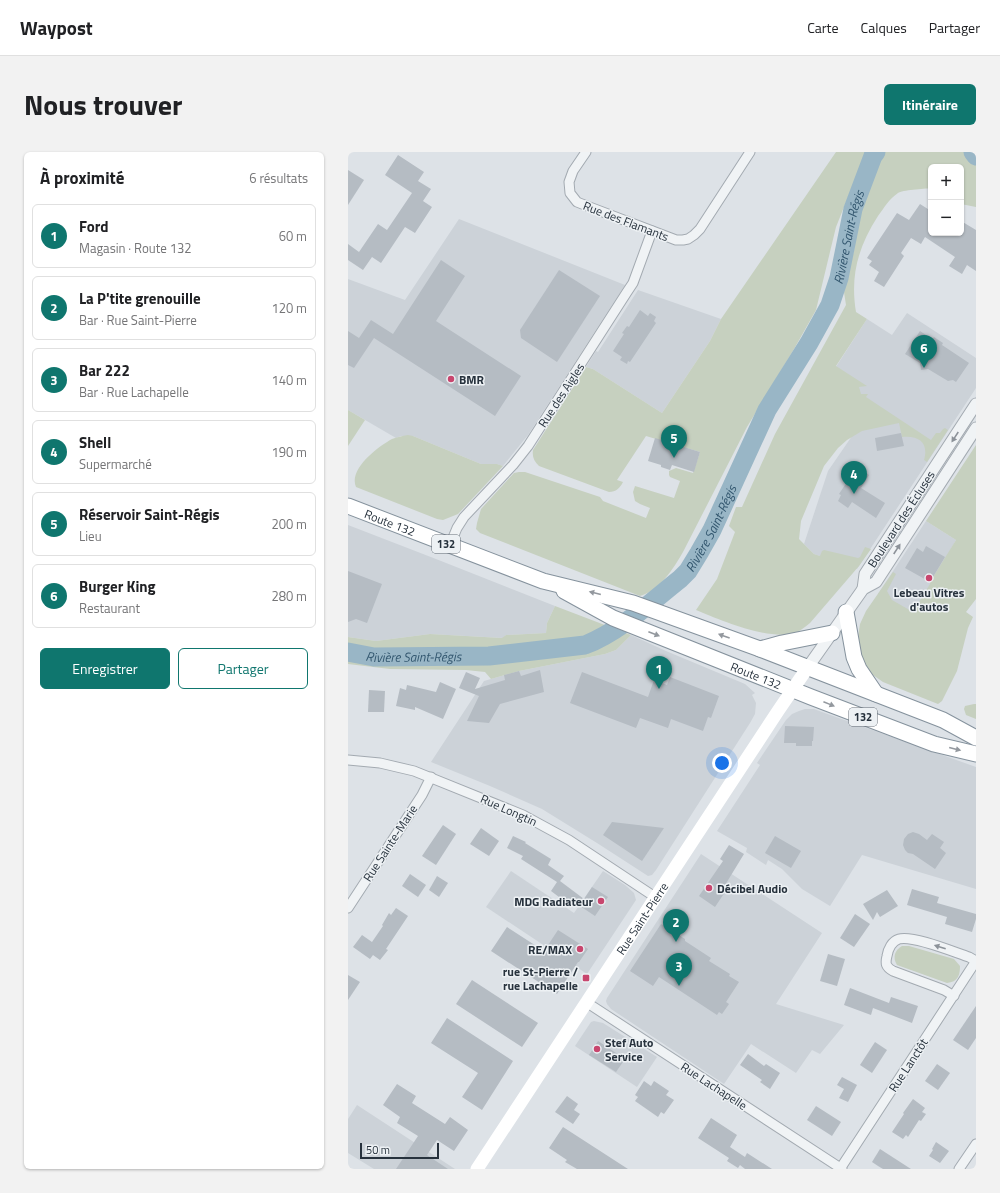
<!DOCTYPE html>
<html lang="fr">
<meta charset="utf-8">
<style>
:root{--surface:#fff;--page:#f2f2f2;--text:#202124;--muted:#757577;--line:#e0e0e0;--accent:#0f766e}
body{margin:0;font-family:"Titillium Web",sans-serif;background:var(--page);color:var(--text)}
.controls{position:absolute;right:12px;top:12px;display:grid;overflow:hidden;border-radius:6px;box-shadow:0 1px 3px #0004}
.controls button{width:36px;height:36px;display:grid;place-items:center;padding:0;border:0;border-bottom:1px solid var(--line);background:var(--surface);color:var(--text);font:20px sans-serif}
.scale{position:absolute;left:12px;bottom:10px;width:79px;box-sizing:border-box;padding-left:4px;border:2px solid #27323d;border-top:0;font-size:11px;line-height:14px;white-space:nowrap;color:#27323d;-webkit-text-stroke:3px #edf1f4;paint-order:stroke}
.you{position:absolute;left:374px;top:611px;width:14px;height:14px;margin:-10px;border:3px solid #fff;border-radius:50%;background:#1a73e8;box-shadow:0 0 0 6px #1a73e833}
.badge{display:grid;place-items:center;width:26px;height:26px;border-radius:50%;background:var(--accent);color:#fff;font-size:13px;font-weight:700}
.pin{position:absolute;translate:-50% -33px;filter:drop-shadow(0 1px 2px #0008)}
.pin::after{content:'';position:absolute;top:21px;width:14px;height:12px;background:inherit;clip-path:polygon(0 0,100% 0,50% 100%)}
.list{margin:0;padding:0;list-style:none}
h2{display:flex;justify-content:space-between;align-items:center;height:52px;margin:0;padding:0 16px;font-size:17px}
h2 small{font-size:13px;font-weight:400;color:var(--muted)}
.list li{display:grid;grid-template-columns:26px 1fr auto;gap:12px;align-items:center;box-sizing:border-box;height:64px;margin:0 8px 8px;padding:0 8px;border:1px solid var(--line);border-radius:6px}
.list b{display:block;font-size:15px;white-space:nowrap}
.list p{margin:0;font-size:13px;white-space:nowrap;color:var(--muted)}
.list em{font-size:13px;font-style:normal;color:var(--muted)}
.actions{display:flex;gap:8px;padding:12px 16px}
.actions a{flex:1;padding:9px 0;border:1px solid var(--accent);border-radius:6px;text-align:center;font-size:14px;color:var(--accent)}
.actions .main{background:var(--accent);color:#fff}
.map{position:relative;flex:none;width:628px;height:1017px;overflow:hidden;border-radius:6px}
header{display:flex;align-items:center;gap:24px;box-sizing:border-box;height:56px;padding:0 20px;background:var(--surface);border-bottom:1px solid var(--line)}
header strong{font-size:19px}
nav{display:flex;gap:22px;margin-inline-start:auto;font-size:14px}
.intro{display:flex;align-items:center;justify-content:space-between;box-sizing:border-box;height:96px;padding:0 24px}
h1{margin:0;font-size:28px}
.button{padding:10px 18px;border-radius:6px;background:var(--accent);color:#fff;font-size:14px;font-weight:700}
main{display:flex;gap:24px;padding:0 24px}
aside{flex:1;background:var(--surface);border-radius:6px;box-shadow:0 1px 3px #0004}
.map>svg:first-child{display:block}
</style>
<header>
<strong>Waypost</strong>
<nav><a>Carte</a><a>Calques</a><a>Partager</a></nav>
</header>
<div class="intro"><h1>Nous trouver</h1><a class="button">Itinéraire</a></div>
<main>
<aside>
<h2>À proximité<small>6 résultats</small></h2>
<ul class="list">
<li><span class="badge">1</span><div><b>Ford</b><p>Magasin · Route 132</p></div><em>60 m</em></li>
<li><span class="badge">2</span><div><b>La P'tite grenouille</b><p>Bar · Rue Saint-Pierre</p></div><em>120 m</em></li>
<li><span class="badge">3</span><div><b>Bar 222</b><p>Bar · Rue Lachapelle</p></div><em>140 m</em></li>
<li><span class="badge">4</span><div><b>Shell</b><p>Supermarché</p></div><em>190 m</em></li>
<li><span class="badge">5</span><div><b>Réservoir Saint-Régis</b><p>Lieu</p></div><em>200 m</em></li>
<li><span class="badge">6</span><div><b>Burger King</b><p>Restaurant</p></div><em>280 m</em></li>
</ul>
<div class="actions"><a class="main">Enregistrer</a><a>Partager</a></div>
</aside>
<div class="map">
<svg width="628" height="1017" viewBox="0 0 628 1017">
<rect width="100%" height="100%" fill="#dde2e7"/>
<g fill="#ccd2d8">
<path d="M111,67L277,133L180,283L155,314L149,312H133L65,284H53L48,286L0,258V127L57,148Z"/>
<path d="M290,138L373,167L362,189L314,261L245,217L238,215L248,199L250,200Z"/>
<path d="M559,161L628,206V236L509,417L466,402L456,392L480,319L526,252L482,224L519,167L544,183Z"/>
<path d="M578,369L608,388L566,462L530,442Z"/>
<path d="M0,373L88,407L207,454L199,471L198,481L158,483L155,486L82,482L28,489L0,485Z"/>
<path d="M283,483L318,499L397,532L407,541L404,543L408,551L407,562L402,571L308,718L304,723L300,724L249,691L194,657L142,634L83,610L136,529L171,519L257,502L268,498Z"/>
<path d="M457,557H466L474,560L628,615V737L514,703L482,754L454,737L434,717L420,708L418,713L398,700L399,696L369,679L412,613L409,611L438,568L444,562L451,559Z"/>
<path d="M353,702L474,781L428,852L496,873L472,902L464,898L448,921L403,892L376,932L263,857L259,852L258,849L259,846Z"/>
<path d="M163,719L226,761L255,719L277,733L286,741L288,748L239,822L138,755Z"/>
<path d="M246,869L255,871L309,905L289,935L227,894L243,870Z"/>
<path d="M9,953L107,1017H26L0,1001V967Z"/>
</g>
<g fill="#c6d0bf">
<path d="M488,0H518L488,75L468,158L446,197L399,275L335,400C326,416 311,439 292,444L132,381L128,377L129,371L133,357L166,321L171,320H177L252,345L255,349L298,366L302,356L292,352L287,349L285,340L287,334L326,346L332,329L322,325L321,323V319L328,316L345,321L352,300L298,284L269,328L275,330C272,336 268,340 261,340L191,314C186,309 184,305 185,298L238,215L245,217L314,261L362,189L373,167Z"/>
<path d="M537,0H617L628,10V55L613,52V15H583V36C576,37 554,38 550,41C541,47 536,56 530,64C510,95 502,124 508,160L519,167L488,214L519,234L511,235L513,242H520L518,245L583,288L588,281H592L595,277L597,276L600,278L579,310L576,308C581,291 571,283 554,285L551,271L514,279L499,288L490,296L476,314L453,369L451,387L466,402L472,404L474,399L476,398L510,406L512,405L517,395L523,397L511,414L462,471C457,475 452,479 447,481C421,489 372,468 348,458L369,427L387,380L381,374L388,355H394L427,282L498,153L496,140L506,98L512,61L522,26Z"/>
<path d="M0,258L17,268L0,294Z"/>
<path d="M60,283L65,284L133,312H149L155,314L110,362L95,368L89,367L8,335C0,317 31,294 44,287C49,285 54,284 60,283Z"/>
<path d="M628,293V447L618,460L625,465L620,476L609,519L594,549L590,552L535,530L525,523L514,511L510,485L512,472L518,459L545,420L548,422L539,439L544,448L565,460L582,432V430L608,388L578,369Z"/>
<path d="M207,454L283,483L268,498L257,502L171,519L143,527L137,520L118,518L42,517L0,512V485L28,489L82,482L154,486L158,483L198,481L199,471Z"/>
<path d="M626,552H628V567L618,563L616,557L617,554Z"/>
<path d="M554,794H561L606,807L612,814C612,823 610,830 599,831L549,813C544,805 547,798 554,794Z"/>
</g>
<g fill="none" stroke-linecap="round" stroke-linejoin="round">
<g stroke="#99b6c6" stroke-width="19">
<path d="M625,0L628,4"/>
<path id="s1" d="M0,500L26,505L141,504L237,493C271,480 303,450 332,427L340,419L351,401L364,378L419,258L461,191L482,153L491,126L505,57L525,4L528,0"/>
</g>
</g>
<g fill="#b5bcc3">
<path d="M50,3L76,20L70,29L83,37L75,49L84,55L67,81L57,75L33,111L24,105L15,118L0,108V92L11,100L30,72L39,78L64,41L37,23Z"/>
<path d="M0,18L16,28L0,53Z"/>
<path d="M572,52L583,59V81H613V69L628,78V119L619,113L614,122L601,114L607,105L577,85L573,92L563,86L553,101L556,104L536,135L526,129L531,120L521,113L524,109L519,106L549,61L561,68Z"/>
<path d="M93,108L117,124L88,169L173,224L147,264L26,186L6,216L0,213V179L11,186L23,168L45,182Z"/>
<path d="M211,118L252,144L209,210L173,186L172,178Z"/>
<path d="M292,158L300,164L302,161L308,165L306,169L308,171L282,210L280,209L279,212L272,208L274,205L265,199L276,182L274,181L279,174L281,175Z"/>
<path d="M572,179L584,187L586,185L595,191L594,193L621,211L608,230L605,228L600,229L580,217L573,218L572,211L557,202Z"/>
<path d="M553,281L556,294L529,299L527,286Z"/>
<path d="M307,286L352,300L346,320L324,313L322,318L313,315V313L300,309Z"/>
<path d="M508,314L521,323L513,336L537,351L528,366L504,350L500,356L490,349L493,343L491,342L499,330L498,329Z"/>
<path d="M578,394L597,405L582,430L557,416L569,396L575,400Z"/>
<path d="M0,419L34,432L19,471L8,467L0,470Z"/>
<path d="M192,518L196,540L152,552L141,571L119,569L131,544L111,536L118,520L132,526L127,537L157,528L156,523L171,519L173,524Z"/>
<path d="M234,520L300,545L306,528L319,533L322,525L371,544L363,566L360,565L355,579L323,567L320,576L292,566L288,576L222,551Z"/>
<path d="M92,530L108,537L95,567L67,555V558L48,554L52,536L58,538L59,533L88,540Z"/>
<path d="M21,538L37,539L36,560H20Z"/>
<path d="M437,574L466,575L465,589H464V594H448V591H436Z"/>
<path d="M264,670L316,676L294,709L255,683Z"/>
<path d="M95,673L108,682L88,713L74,704Z"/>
<path d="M133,676L151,689L141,704L122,692Z"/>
<path d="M565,680L571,682L579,688L584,682L596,690L592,696L598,701L587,717L565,702L560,701L557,698L555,693L556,687L560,682Z"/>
<path d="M165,684L178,690L177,691L203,707L200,713L216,724L212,729L236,747L244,735L260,745L247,764L226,750L223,754L203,739L209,730L173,707L175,704L159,696Z"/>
<path d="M427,684L453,699L443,716L417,701Z"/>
<path d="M381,693L396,702L374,738L377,740L367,755L351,744L375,709L372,707Z"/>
<path d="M62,722L78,733L70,745L54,734Z"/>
<path d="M89,724L100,731L91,745L81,738Z"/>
<path d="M564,737L591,745L589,751L628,762V767L624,780L597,772L599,765L559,753Z"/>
<path d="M539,738L550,754L532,765L529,760L525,768L515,752Z"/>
<path d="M48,756L60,764L38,797L40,798L32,808L25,803L22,807L5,795L14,783L24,790L35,774L34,773L41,761L43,763Z"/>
<path d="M507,762L522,772L506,795L492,786Z"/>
<path d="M313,772L337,787V789L363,806L361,809L382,822L381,824L391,830L378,850L381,852L374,862L371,860L369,863L311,825L305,834L282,819Z"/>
<path d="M159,775L196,799L210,778L240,797L231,810H230L209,842L143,799Z"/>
<path d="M480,802L497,807L489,834L472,829Z"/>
<path d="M0,823L12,830L0,848Z"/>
<path d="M124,828L190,871L174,895L108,852Z"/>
<path d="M502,836L541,851L543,845L570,854L564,871L525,856L523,863L496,853Z"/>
<path d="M628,854V886L620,898L605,888Z"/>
<path d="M99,866L165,909L134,958L114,945L130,921L83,891Z"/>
<path d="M250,889L277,907L268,920L241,903Z"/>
<path d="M527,890L539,898L524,921L512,913Z"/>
<path d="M400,902L416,914L418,912L432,921L422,937L412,930L414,928L392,913Z"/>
<path d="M589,912L602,921L590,938L577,929Z"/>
<path d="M494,925L509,933L500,950L491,946L496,937L489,933Z"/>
<path d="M296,929L303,934L306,929L321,939L318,943L326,948L316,962L313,960L310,965L287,949L290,945L287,943Z"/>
<path d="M49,932L68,944L64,951L97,972L102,965L120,978L106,999L89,988L79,1003L100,1017H48L70,984L49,971L52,965L35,953Z"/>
<path d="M219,944L230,952L226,958L232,962L225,972L207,960Z"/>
<path d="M565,947L577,956L574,960L578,962L573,969L571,968L560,985L558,983L555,987L544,980L556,962L555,961Z"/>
<path d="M468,954L493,970L484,984L459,968Z"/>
<path d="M363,966L389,983L382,995L397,1005L399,1001L424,1017H397L392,1013L390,1016L379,1009L381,1006L350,986Z"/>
<path d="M215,975L280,1017H229L217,1010L219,1008L201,996Z"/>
<path d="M588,990L601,999L592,1011L581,1004L585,998L584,997Z"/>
<path d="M532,997L563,1017H535L530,1014L524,1010Z"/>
</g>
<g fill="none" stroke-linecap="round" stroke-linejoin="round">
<g stroke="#a3aab1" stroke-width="11">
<g id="minor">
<path d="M238,0L225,19L221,30L222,41L229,50L239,54L328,88H335L340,87L346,83L352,77L402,0"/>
<path d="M102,393L109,376L116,365L165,313L180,294L279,140L285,131L304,79"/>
<path d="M0,608L32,611L66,619L175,663L221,688L307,745"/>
<path d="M0,756L74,643L83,625"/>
<path d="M606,844L596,838L545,819C538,815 537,812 539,804C540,797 544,789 551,787C565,783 606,800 621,805L628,809"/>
<path d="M238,850L494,1017"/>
<path d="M492,1017L628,809"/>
<path d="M611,1017L628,992"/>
</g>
</g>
<g stroke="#a3aab1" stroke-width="13">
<g id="tertiary">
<path d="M515,437L517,422L628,252"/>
<path d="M460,515L515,437L528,430L628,276"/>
</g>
</g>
<g stroke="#85929d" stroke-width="17">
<g id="trunk">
<path id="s3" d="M0,354L195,429L285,451L412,497L595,568L628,586"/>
<path id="s4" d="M216,439L265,466L463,545L586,592L628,602"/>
<path d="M498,460L506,505L511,517L528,542"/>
<path d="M412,497L434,491L484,481"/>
</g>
</g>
<use href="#minor" stroke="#f0f3f5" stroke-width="9"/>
<use href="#tertiary" stroke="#f0f3f5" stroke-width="11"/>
<path stroke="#fff" stroke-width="13" id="s2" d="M129,1017L430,559L460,515"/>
<use href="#trunk" stroke="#fff" stroke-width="15"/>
</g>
<defs><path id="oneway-solid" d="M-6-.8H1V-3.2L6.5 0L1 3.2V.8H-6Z"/></defs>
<g fill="#8c9299">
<use href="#oneway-solid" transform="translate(607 285) rotate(123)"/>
<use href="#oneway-solid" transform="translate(549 397) rotate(-57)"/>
<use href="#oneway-solid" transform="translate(592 795) rotate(-162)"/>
</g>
<g fill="#93989e">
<use href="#oneway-solid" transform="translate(247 441) rotate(-166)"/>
<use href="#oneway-solid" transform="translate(306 482) rotate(21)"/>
<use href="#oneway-solid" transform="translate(376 484) rotate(-160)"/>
<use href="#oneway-solid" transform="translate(481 552) rotate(22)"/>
<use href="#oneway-solid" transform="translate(607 597) rotate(14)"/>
</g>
<g fill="#c8466e" stroke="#edf1f4" stroke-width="1.5">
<circle cx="103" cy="227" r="4"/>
<circle cx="581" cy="426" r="4"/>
<circle cx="361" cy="736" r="4"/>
<circle cx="253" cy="749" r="4"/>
<circle cx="232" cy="797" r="4"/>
<rect x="234" y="822" width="8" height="8" rx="2"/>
<circle cx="249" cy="897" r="4"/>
</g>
<g text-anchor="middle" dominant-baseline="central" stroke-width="3" stroke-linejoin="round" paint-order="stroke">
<g fill="#edf1f4" stroke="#626b74" stroke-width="1">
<rect x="84" y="383" width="28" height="18" rx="3"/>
<rect x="501" y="556" width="28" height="18" rx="3"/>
</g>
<g font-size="11" font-weight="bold" fill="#27323d">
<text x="98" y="392">132</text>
<text x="515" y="565">132</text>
</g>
<g font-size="12" fill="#27323d" stroke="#edf1f4">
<text transform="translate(278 69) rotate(21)">Rue des Flamants</text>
<text transform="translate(213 243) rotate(-57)">Rue des Aigles</text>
<text transform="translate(553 367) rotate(-57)">Boulevard des Écluses</text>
<text stroke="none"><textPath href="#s3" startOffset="45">Route 132</textPath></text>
<text stroke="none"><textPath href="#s4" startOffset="210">Route 132</textPath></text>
<text transform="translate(161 658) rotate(24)">Rue Longtin</text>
<text transform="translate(42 691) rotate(-57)">Rue Sainte-Marie</text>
<text stroke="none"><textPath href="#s2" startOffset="300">Rue Saint-Pierre</textPath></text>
<text transform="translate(560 913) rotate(-57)">Rue Lanctôt</text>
<text transform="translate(366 934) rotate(33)">Rue Lachapelle</text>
</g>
<g font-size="12" font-weight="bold" fill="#27323d" stroke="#edf1f4" text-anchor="start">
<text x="111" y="227">BMR</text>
<text x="581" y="440" text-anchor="middle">Lebeau Vitres<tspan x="581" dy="14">d'autos</tspan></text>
<text x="369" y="736">Décibel Audio</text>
<text x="245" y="749" text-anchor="end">MDG Radiateur</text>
<text x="224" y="797" text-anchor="end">RE/MAX</text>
<text x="230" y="819" text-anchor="end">rue St-Pierre /<tspan x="230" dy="14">rue Lachapelle</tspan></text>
<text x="257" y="890">Stef Auto<tspan x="257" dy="14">Service</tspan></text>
</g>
<g font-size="13" font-style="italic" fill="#33576f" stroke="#edf1f4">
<text stroke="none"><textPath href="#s1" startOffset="738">Rivière Saint-Régis</textPath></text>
<text stroke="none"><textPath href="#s1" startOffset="414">Rivière Saint-Régis</textPath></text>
<text stroke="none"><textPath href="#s1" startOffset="66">Rivière Saint-Régis</textPath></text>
</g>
</g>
</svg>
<div class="controls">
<button>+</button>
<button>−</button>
</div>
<div class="scale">50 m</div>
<div class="you"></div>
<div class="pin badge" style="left:311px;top:537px">1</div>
<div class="pin badge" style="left:328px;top:790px">2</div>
<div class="pin badge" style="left:331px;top:834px">3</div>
<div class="pin badge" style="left:506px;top:342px">4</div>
<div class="pin badge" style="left:326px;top:306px">5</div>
<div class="pin badge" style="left:576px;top:216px">6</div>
</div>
</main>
